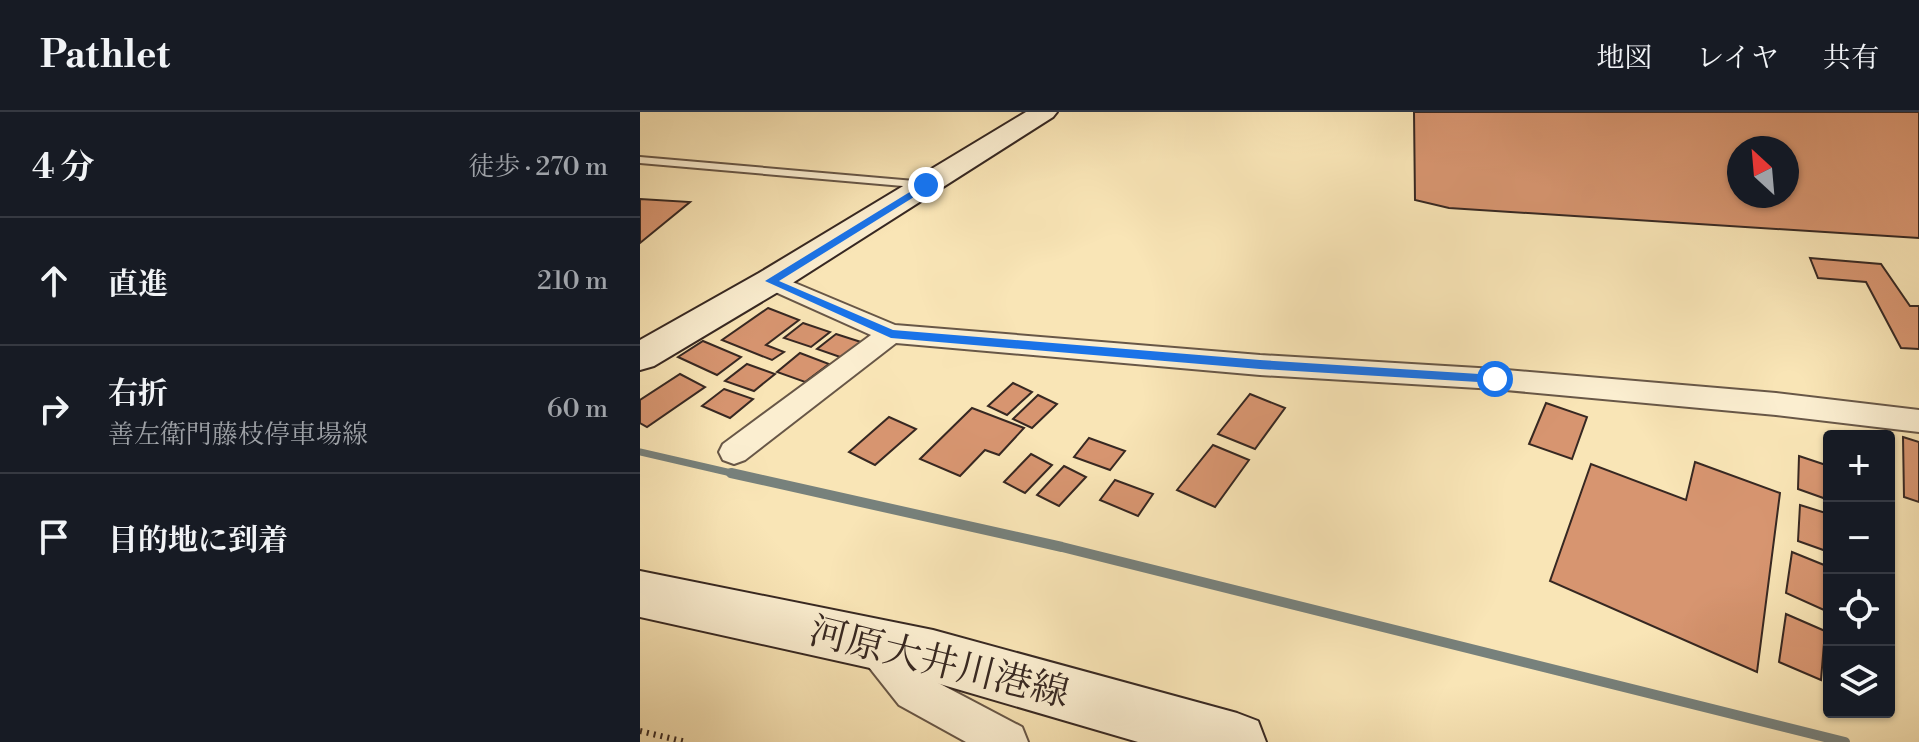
<!DOCTYPE html>
<html lang="ja">
<meta charset="utf-8">
<style>
:root{--surface:#171b24;--page:#20242c;--text:#f1f3f6;--muted:#9ea1a6;--line:#363941}
body{margin:0;font-family:"Libre Bodoni","Noto Serif JP",serif;background:var(--page);color:var(--text)}
.controls{position:absolute;right:24px;bottom:24px;display:grid;overflow:hidden;border-radius:8px;box-shadow:0 2px 6px #0004}
.controls button{width:72px;height:72px;display:grid;place-items:center;padding:0;border:0;border-bottom:2px solid var(--line);background:var(--surface);color:var(--text);font:40px sans-serif}
.compass{position:absolute;left:1087px;top:24px;width:72px;height:72px;border-radius:50%;background:var(--surface);box-shadow:0 2px 6px #0004;rotate:334deg}
.stop{position:absolute;width:24px;height:24px;margin:-18px;border:6px solid #1a73e8;border-radius:50%;background:#fff}
.stop.end{background:#1a73e8;border-color:#fff;box-shadow:0 2px 8px #0008}
.list{margin:0;padding:0;list-style:none}
h2{display:flex;justify-content:space-between;align-items:center;height:104px;margin:0;padding:0 32px;font-size:34px}
h2 small{font-size:26px;font-weight:400;color:var(--muted)}
.list li{display:grid;grid-template-columns:52px 1fr auto;gap:24px;align-items:center;box-sizing:border-box;height:128px;padding:0 32px;border-top:2px solid var(--line)}
.list b{display:block;font-size:30px;white-space:nowrap}
.list p{margin:0;font-size:26px;white-space:nowrap;color:var(--muted)}
.list em{font-size:26px;font-style:normal;color:var(--muted)}
.icon{flex:none;width:44px;height:44px;fill:none;stroke:currentColor;stroke-width:2;stroke-linecap:round;stroke-linejoin:round}
.map{position:relative;flex:none;width:1279px;height:630px;overflow:hidden}
header{display:flex;align-items:center;gap:48px;box-sizing:border-box;height:112px;padding:0 40px;background:var(--surface);border-bottom:2px solid var(--line)}
header strong{font-size:38px}
nav{display:flex;gap:44px;margin-inline-start:auto;font-size:28px}
main{display:flex}
aside{flex:1;background:var(--surface)}
.map>svg:first-child{display:block}
</style>
<header>
<strong>Pathlet</strong>
<nav><a>地図</a><a>レイヤ</a><a>共有</a></nav>
</header>
<main>
<aside>
<h2>4 分<small>徒歩 · 270 m</small></h2>
<ul class="list">
<li><svg class="icon" aria-label="ahead" viewBox="0 0 24 24"><path d="M12 20V5M6 11l6-6 6 6"/></svg><div><b>直進</b></div><em>210 m</em></li>
<li><svg class="icon" aria-label="right" viewBox="0 0 24 24"><path d="M7 20v-9h11M14 6l5 5-5 5"/></svg><div><b>右折</b><p>善左衛門藤枝停車場線</p></div><em>60 m</em></li>
<li><svg class="icon" aria-label="arrive" viewBox="0 0 24 24"><path d="M6 21V4h12l-3 4 3 4H6"/></svg><div><b>目的地に到着</b></div></li>
</ul>
</aside>
<div class="map">
<svg width="1279" height="630" viewBox="0 0 1279 630">
<rect width="100%" height="100%" fill="#f9e5b6"/>
<filter id="stains"><feTurbulence type="fractalNoise" baseFrequency=".0025" numOctaves="4"/><feColorMatrix values="0 0 0 0 .2 0 0 0 0 .09 0 0 0 0 .02 0 0 0 .5 -.17"/></filter>
<radialGradient id="worn" r=".72"><stop offset=".6" stop-color="#630" stop-opacity="0"/><stop offset="1" stop-color="#630" stop-opacity=".3"/></radialGradient>
<g fill="none" stroke-linecap="round" stroke-linejoin="round">
<path stroke="#77817c" stroke-width="7" d="M0,340L100,363"/>
<path stroke="#77817c" stroke-width="10" d="M91,361L422,435L1205,630"/>
</g>
<g fill="#d79570" stroke="#372822" stroke-width="2" fill-rule="evenodd">
<path d="M774,0H1279V126L809,96L775,88ZM1099,36H1147V84H1099Z"/>
<path d="M0,87L50,90L0,131Z"/>
<path d="M1170,146L1241,152L1270,194H1279V237L1261,236L1226,170L1178,166Z"/>
<path d="M128,196L159,208L126,233L144,240L132,248L82,228Z"/>
<path d="M163,211L190,220L171,235L144,226Z"/>
<path d="M196,222L224,231L206,247L177,237Z"/>
<path d="M63,229L101,245L77,263L38,245Z"/>
<path d="M160,241L189,252L165,270L137,260Z"/>
<path d="M107,252L135,262L114,279L85,269Z"/>
<path d="M40,262L65,275L7,315L0,311V288Z"/>
<path d="M373,271L392,280L367,303L348,294Z"/>
<path d="M84,277L113,287L90,306L62,294Z"/>
<path d="M610,282L645,296L615,337L578,322Z"/>
<path d="M398,283L417,292L392,316L373,307Z"/>
<path d="M906,291L947,305L932,347L889,332Z"/>
<path d="M332,296L384,316L359,343L345,338L320,364L280,347Z"/>
<path d="M249,305L276,317L235,353L209,340Z"/>
<path d="M1263,325L1279,330V390L1264,385Z"/>
<path d="M449,326L485,339L470,358L434,345Z"/>
<path d="M573,333L609,348L575,395L537,378Z"/>
<path d="M391,342L412,353L385,381L364,370Z"/>
<path d="M1159,344L1189,354V388L1158,377Z"/>
<path d="M1055,350L1140,381L1117,560L910,469L951,352L1046,388Z"/>
<path d="M424,354L446,365L419,394L397,383Z"/>
<path d="M475,368L513,382L498,404L460,388Z"/>
<path d="M1160,393L1189,402V440L1158,429Z"/>
<path d="M1152,440L1189,455L1184,498L1146,481Z"/>
<path d="M1146,502L1185,519L1181,568L1139,550Z"/>
</g>
<g fill="none" stroke-linecap="round" stroke-linejoin="round">
<g stroke="#685747" stroke-width="4">
<path id="lane" d="M0,45L286,70L291,73L286,76L0,51Z"/>
</g>
<g stroke="#685747" stroke-width="4">
<g id="street">
<path d="M131,161L255,213L620,243L855,257L1136,281L1279,298V320L1136,303L855,277L620,263L256,231L105,348L94,352L83,348L79,340L83,332L231,223L122,174L119,169L122,164Z"/>
<path d="M234,514L247,519L287,565L382,615L388,630H326L259,593L221,545L215,532L221,519Z"/>
</g>
</g>
<g stroke="#372822" stroke-width="4">
<g id="secondary">
<path d="M386,0H417L413,5L143,177L14,254L0,258V228L119,161Z"/>
<path d="M0,459L293,518L597,601L618,609L626,630H498L293,570L0,505Z"/>
</g>
</g>
<path stroke="#372822" stroke-width="6" stroke-dasharray="2 5" stroke-linecap="butt" d="M0,619L46,630"/>
<use href="#lane" fill="#fbeed0" fill-rule="evenodd"/>
<use href="#street" fill="#fbeed0" fill-rule="evenodd"/>
<use href="#secondary" fill="#fbeed0" fill-rule="evenodd"/>
</g>
<path fill="#1a73e8" d="M286,70L290,75L139,169L253,218L620,248L855,263L861,267L855,271L620,257L251,226L125,169Z"/>
<g text-anchor="middle" dominant-baseline="central" stroke-width="6" stroke-linejoin="round" paint-order="stroke">
<g font-size="38" fill="#372822" stroke="#fbeed0">
<text transform="translate(299 551) rotate(14)">河原大井川港線</text>
</g>
</g>
<rect width="100%" height="100%" filter="url(#stains)"/>
<rect width="100%" height="100%" fill="url(#worn)"/>
</svg>
<div class="controls">
<button>+</button>
<button>−</button>
<button><svg class="icon" aria-label="locate" viewBox="0 0 24 24"><circle cx="12" cy="12" r="6"/><path d="M12 2v4M12 18v4M2 12h4M18 12h4"/></svg></button>
<button><svg class="icon" aria-label="layers" viewBox="0 0 24 24"><path d="M12 4l9 5-9 5-9-5zM3 14l9 5 9-5"/></svg></button>
</div>
<svg class="compass" viewBox="-18 -18 36 36"><path d="M0-13l5 13h-10z" fill="#e53935"/><path d="M0 13l5-13h-10z" fill="#9ea1a6"/></svg>
<div class="stop" style="left:855px;top:267px"></div>
<div class="stop end" style="left:286px;top:73px"></div>
</div>
</main>
